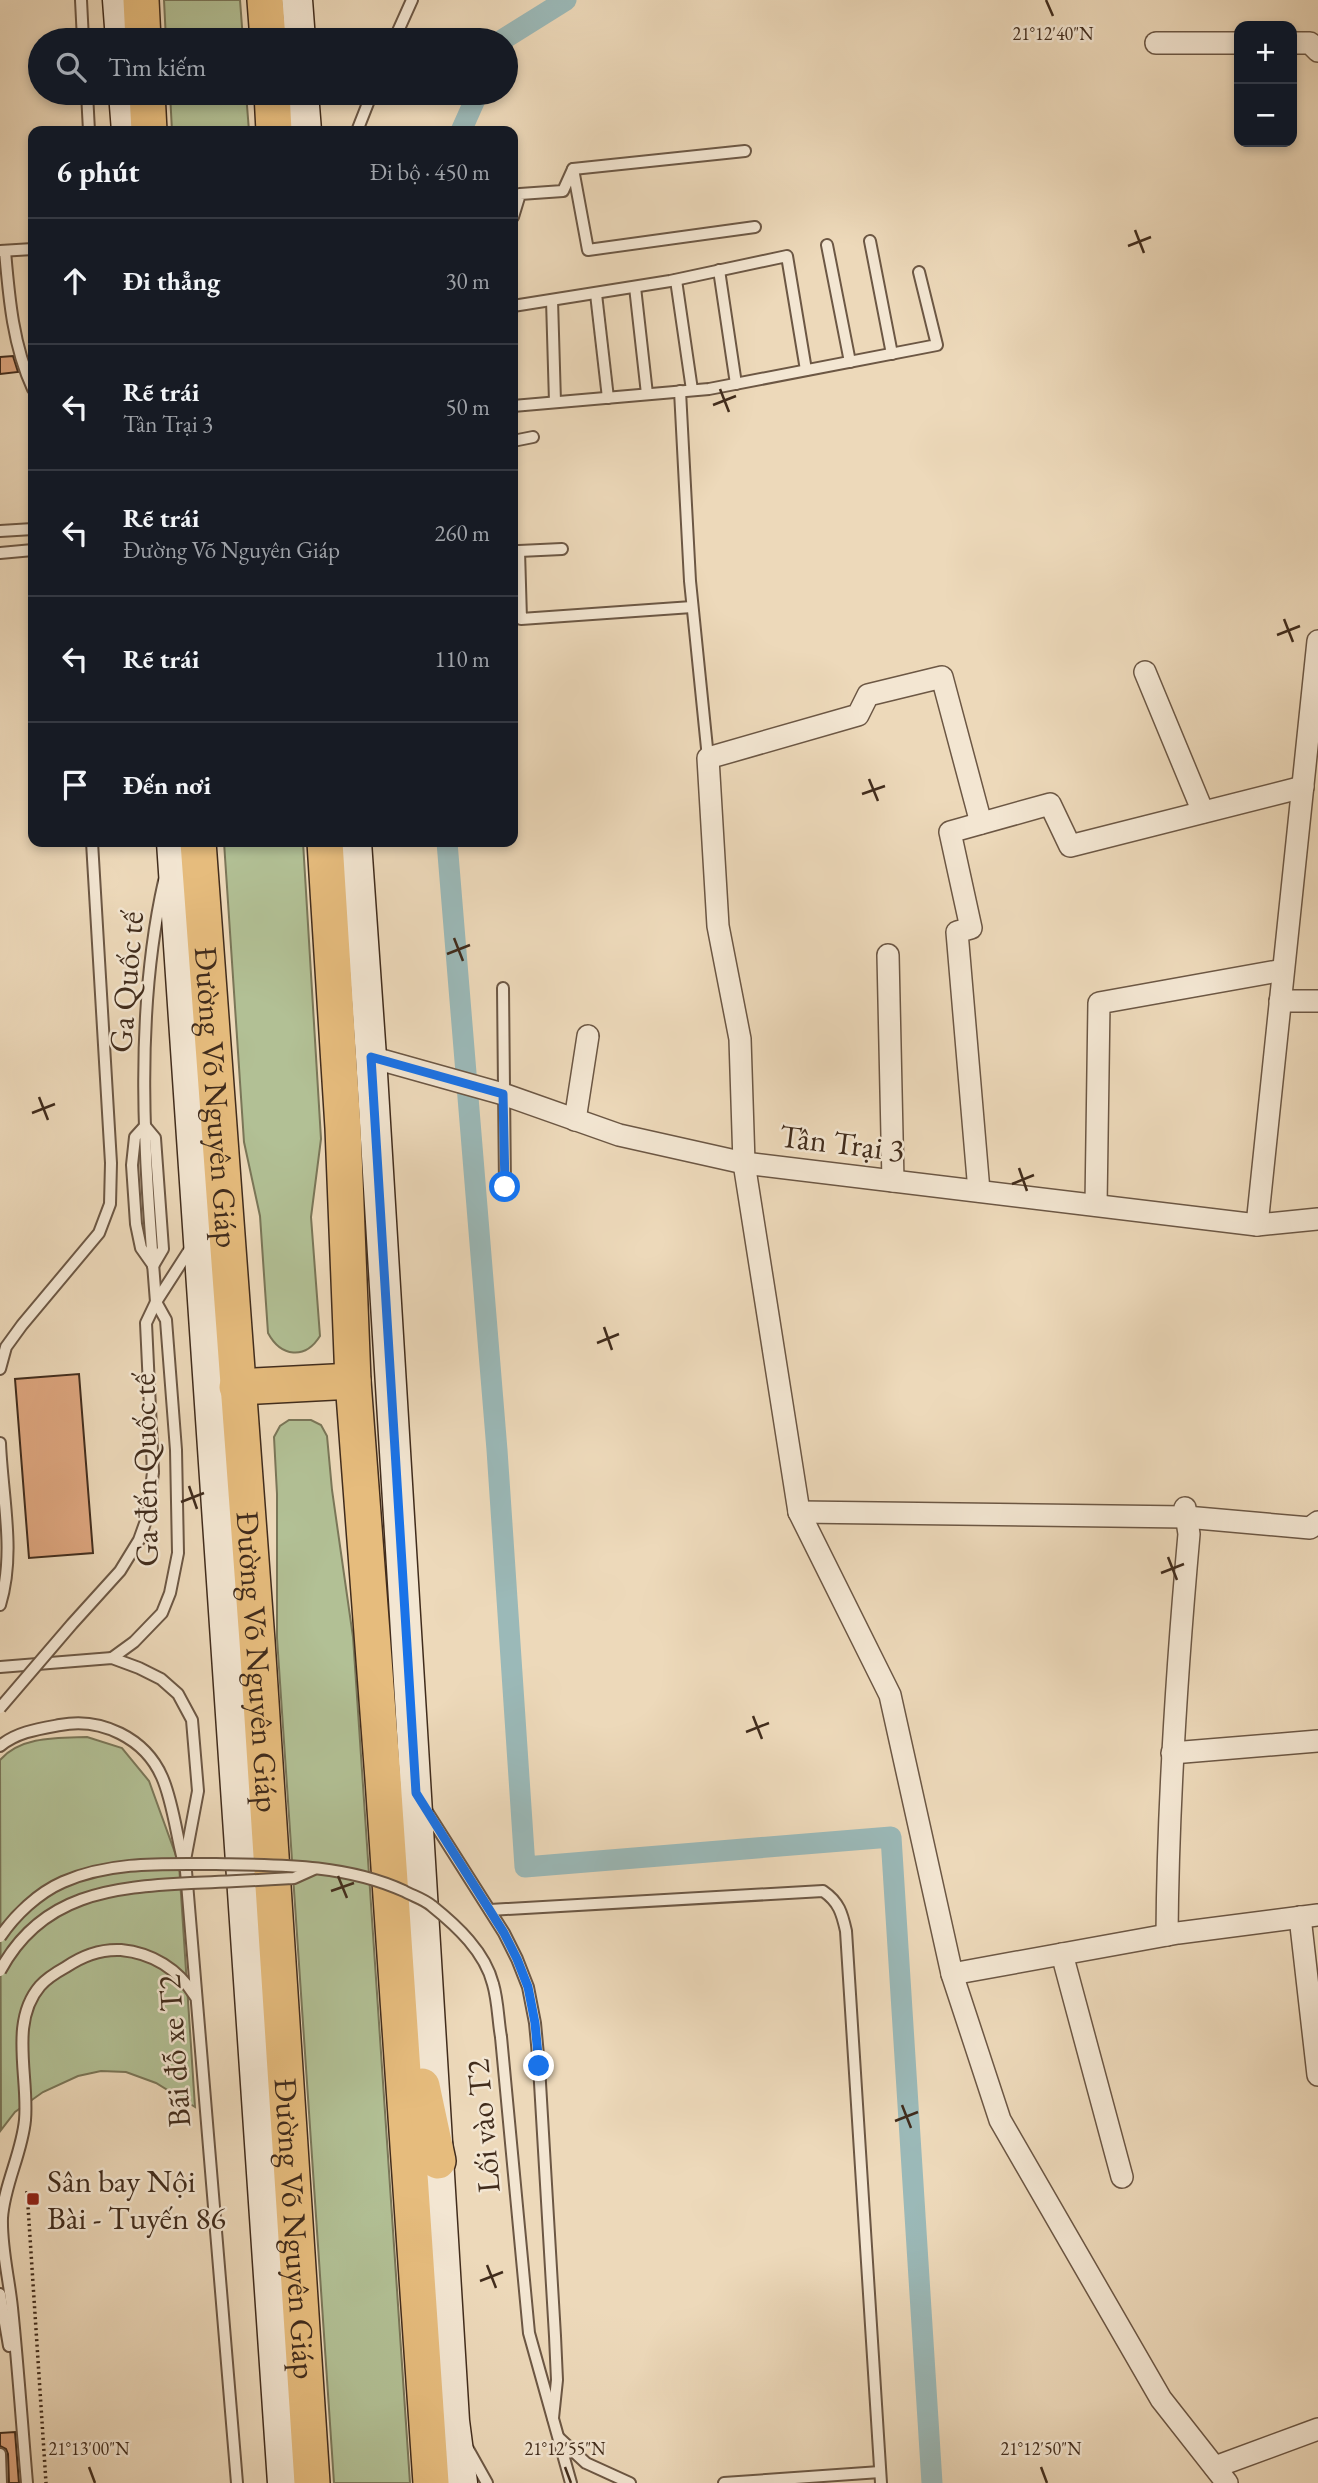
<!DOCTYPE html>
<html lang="vi">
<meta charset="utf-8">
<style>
:root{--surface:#171b24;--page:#242831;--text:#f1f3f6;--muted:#9ea1a6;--line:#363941}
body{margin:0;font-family:"EB Garamond",serif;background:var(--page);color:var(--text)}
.controls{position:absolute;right:21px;top:21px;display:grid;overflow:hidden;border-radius:14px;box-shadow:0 4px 10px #0003}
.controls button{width:63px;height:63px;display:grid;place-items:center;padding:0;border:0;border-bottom:2px solid var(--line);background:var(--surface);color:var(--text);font:35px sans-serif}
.stop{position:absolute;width:21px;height:21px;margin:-16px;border:5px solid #1a73e8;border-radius:50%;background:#fff}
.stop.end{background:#1a73e8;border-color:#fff;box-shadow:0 2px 7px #0008}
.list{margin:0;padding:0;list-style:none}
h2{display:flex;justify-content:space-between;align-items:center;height:91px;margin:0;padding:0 28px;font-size:30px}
h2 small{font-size:23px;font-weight:400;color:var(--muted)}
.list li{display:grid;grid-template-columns:46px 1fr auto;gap:21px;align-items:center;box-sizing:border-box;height:126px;padding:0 28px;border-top:2px solid var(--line)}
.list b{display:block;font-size:26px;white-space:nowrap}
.list p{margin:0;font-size:23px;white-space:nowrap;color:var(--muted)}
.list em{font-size:23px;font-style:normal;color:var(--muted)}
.icon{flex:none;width:38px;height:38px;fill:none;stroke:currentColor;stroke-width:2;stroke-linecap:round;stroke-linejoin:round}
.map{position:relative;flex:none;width:1318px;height:2483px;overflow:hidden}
.search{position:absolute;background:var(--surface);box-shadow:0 4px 10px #0003;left:28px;top:28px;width:490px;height:77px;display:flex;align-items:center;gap:18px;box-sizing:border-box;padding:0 24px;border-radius:38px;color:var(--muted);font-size:26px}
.panel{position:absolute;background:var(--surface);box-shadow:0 4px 10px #0003;left:28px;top:126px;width:490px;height:721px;border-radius:14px}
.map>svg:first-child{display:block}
</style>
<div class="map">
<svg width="1318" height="2483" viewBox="0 0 1318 2483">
<rect width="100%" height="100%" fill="#edd9ba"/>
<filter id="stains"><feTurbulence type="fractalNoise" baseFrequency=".00286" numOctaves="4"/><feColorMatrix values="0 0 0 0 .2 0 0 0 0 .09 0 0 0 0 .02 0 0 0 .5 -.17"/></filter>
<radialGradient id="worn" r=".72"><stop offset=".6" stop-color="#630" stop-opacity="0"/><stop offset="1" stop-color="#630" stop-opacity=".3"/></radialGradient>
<g fill="#b2c095" stroke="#7a7658" stroke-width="2">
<path d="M164,0H240L243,40H166Z"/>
<path d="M170,93H246L249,131H172Z"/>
<path d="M224,842H303L321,1139L311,1217L320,1336C305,1360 281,1357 268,1333L260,1216L244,1142Z"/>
<path d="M289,1420H311L321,1425L327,1436L332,1490L353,1637L410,2483H334L277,1638V1494L274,1437L280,1426Z"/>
<path d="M87,1737L122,1748L149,1781L179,1864L195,2107L156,2083L126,2072L101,2071L78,2076L43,2092L15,2112L1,2130L0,1760C21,1736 58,1738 87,1737Z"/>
</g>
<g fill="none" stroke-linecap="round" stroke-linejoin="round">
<g stroke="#9bb9b8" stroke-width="21">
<path d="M502,40L566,0"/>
<path d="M461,131L478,93"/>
<path d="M447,842L497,1450L525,1867L891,1837L932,2483"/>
</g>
</g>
<g fill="#dea67f" stroke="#412c1c" stroke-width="2">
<path d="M13,356L18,372L0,374V357Z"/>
<path d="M79,1374L93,1553L29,1558L15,1379Z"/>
<path d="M15,2432L19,2483H9L8,2454L6,2449L0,2446V2433Z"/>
</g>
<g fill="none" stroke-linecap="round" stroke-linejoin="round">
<g stroke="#6c5744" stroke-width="14">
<g id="service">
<path d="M81,0L83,40"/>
<path d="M394,40L412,0"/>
<path d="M87,93L89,131"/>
<path d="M357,131L372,93"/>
<path d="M573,169L588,250L755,227"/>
<path d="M513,217L520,194L563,191L573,169L745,151"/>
<path d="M870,241L892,354"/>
<path d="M827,245L850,362"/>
<path d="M0,251L33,249"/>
<path d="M5,251C9,298 13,346 33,389"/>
<path d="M719,270L736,384"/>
<path d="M676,280L692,390"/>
<path d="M635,287L647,394"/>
<path d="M596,294L608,398"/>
<path d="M552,300L555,402"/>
<path d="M513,306L670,281L787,256L806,370"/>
<path d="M680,391L690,581L708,758"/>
<path d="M513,406L709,389L937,345L919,272"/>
<path d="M513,441L533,437"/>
<path d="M0,531L33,529"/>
<path d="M519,551L562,549"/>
<path d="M513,552L519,551L521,619L692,607"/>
<path d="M0,553L33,550"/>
<path d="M503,988L505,1187"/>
<path d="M145,1126L135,1137L132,1165L136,1224L141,1248L153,1265"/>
<path d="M145,1126L155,1138L163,1249L153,1266"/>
<path d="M0,1369L6,1347L22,1325L99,1233L110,1204L111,1163L92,842"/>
<path d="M0,1443C2,1496 16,1553 0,1605"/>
<path d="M153,1472L146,1323L156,1302L192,1246"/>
<path d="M112,1658L134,1642L162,1613L170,1593L178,1553L176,1450L166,1320L156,1302C145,1162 133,1019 164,881"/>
<path d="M0,1667L112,1658L139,1668L161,1679L178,1694L192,1720L198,1791L185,1860"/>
<path d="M0,1746C17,1732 38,1729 60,1725C101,1717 145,1738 162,1777C174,1804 177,1842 186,1871L237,2483"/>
<path d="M426,1810L504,1933L517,1959L528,1987L535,2023L539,2066L555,2336L557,2380L553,2418"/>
<path d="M490,1910L823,1891C839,1902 842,1913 846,1931L881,2483"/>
<path d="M501,2037L529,2333L571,2483"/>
<path d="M0,2294L9,2346"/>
<path d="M559,2438L586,2463L630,2483"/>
<path d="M468,2449L487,2483"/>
<path d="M0,2454L1,2483"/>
<path d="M27,2483C22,2425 18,2366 12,2308C9,2278 1,2248 2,2218C4,2185 22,2153 25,2120C29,2077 9,2022 40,1986C47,1978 57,1972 66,1967C82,1956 102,1949 121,1950C152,1953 178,1969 195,1996"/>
<path d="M724,2483L880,2472"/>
</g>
</g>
<g stroke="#6c5744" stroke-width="24">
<g id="minor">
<path d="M1156,43H1239"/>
<path d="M1292,43H1310L1318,51"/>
<path d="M1145,672L1203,812"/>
<path d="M981,823L942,677L868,695L858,715L708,758L718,926L740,1039L744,1163L799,1512L890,1695L952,1974L1000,2120L1161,2399L1227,2483"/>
<path d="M888,955L893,1181"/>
<path d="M1280,1001H1318"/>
<path d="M371,1057L503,1094L619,1135L744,1163L1257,1225L1318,1219"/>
<path d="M575,1120L588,1036"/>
<path d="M979,1191L957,932L971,928L950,832L1050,804L1070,846L1303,787"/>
<path d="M1096,1205L1099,1003L1283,970"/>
<path d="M1257,1225L1318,641"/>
<path d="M799,1512L1186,1517L1310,1528L1318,1522"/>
<path d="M1172,1753L1318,1741"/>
<path d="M1300,1917L1318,2075"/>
<path d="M1167,1935C1168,1800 1177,1668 1189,1534L1185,1508"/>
<path d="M1062,1954L1122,2177"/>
<path d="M952,1974L1178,1933L1318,1915"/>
<path d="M1215,2467L1318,2429"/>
</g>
</g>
<g stroke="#412c1c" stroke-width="33">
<g id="secondary">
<path d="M118,0L121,40"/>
<path d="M297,0L300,40"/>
<path d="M124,93L127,131"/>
<path d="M303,93L306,131"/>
<path d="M172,842L283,2483"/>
<path d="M356,842L371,1057L454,2421L462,2483"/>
</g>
</g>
<g stroke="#412c1c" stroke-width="38">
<g id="trunk">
<path d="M141,0L143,40"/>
<path d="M265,0L268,40"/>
<path d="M147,93L149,131"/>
<path d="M272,93L274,131"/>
<path id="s1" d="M198,842L257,1641L312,2483"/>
<path d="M325,842L343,1128L353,1381L383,1779L431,2483"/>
<path d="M237,1387L353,1381"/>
<path d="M422,2086L438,2161"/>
</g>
</g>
<path stroke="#412c1c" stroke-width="3.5" stroke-dasharray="2 3.5" stroke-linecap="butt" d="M27,2191L46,2483"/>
<use href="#service" stroke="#f3e6d2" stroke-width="10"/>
<use href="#minor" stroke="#f3e6d2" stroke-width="21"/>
<use href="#secondary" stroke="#f3e6d2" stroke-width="30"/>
<use href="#trunk" stroke="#e6bc7d" stroke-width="35"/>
<g stroke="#6c5744" stroke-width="14" stroke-linecap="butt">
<g id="service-bridge">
<path d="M0,1708L72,1624L120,1571L139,1540L148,1515L153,1472"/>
<path d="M0,1937C15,1915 38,1893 63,1882C111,1861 165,1864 216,1864C279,1865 345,1864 404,1891C413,1896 424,1899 432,1906C457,1926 485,1952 493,1984C498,2001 498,2020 501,2037"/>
<path d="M0,1971C41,1894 112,1887 191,1883C225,1882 259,1880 294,1878L314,1869"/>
</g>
</g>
<use href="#service-bridge" stroke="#f3e6d2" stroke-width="10"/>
</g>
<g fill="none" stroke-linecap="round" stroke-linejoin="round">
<path stroke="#1a73e8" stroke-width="9" d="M505,1187L503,1094L371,1057L416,1793L504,1933L517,1959L528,1987L535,2023L539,2066"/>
</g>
<path fill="none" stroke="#412c1c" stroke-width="2.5" d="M1046,0L1053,16M1135,230L1144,253M1128,246L1151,237M720,389L729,412M713,405L736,396M1284,619L1293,642M1277,635L1300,626M869,779L878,801M862,794L885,786M454,938L463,961M447,954L470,945M39,1097L48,1120M32,1113L55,1104M1019,1168L1027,1191M1012,1184L1034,1175M604,1327L612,1350M597,1343L619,1334M189,1486L197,1509M181,1502L204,1493M1168,1557L1177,1580M1161,1573L1184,1564M753,1716L762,1739M746,1732L769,1723M338,1876L347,1898M331,1891L354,1883M902,2105L911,2128M895,2121L918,2112M487,2265L496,2288M480,2281L503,2272M89,2467L95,2483M565,2467L571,2483M1041,2467L1047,2483"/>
<rect fill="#8f2418" stroke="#f3e6d2" stroke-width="2.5" x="26" y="2192" width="14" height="14" rx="3.5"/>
<g text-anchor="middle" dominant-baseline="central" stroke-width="5" stroke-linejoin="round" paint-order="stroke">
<g font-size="32" fill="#412c1c" stroke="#f3e6d2">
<text transform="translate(126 982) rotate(-85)">Ga Quốc tế</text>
<text stroke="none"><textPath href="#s1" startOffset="256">Đường Võ Nguyên Giáp</textPath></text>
<text transform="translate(842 1143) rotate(7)">Tân Trại 3</text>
<text transform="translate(145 1470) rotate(-91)">Ga đến Quốc tế</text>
<text stroke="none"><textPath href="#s1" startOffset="822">Đường Võ Nguyên Giáp</textPath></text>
<text transform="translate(174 2051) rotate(-94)">Bãi đỗ xe T2</text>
<text transform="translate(483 2126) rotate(-95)">Lối vào T2</text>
<text stroke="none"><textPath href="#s1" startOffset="1390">Đường Võ Nguyên Giáp</textPath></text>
</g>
<g font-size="32" fill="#412c1c" stroke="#f3e6d2" text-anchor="start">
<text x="47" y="2181">Sân bay Nội<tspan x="47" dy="37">Bài - Tuyến 86</tspan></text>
</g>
</g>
<g font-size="18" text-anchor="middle" fill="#412c1c" stroke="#f3e6d2" stroke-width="5" stroke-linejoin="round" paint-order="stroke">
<text x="1053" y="40">21°12'40"N</text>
<text x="89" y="2455">21°13'00"N</text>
<text x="565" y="2455">21°12'55"N</text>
<text x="1041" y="2455">21°12'50"N</text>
</g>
<rect width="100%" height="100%" filter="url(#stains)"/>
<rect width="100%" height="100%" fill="url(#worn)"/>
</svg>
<div class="controls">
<button>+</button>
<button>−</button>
</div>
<div class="stop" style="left:505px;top:1187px"></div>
<div class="stop end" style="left:539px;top:2066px"></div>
<div class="search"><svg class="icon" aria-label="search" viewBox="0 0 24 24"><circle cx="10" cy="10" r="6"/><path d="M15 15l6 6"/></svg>Tìm kiếm</div>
<section class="panel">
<h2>6 phút<small>Đi bộ · 450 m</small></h2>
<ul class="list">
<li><svg class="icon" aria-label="ahead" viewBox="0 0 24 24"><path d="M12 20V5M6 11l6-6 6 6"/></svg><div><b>Đi thẳng</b></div><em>30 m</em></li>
<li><svg class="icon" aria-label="left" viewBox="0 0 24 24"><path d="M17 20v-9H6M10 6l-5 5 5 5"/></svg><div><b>Rẽ trái</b><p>Tân Trại 3</p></div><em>50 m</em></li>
<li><svg class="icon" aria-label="left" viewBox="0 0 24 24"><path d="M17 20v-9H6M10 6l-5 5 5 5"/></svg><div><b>Rẽ trái</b><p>Đường Võ Nguyên Giáp</p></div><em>260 m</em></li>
<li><svg class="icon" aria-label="left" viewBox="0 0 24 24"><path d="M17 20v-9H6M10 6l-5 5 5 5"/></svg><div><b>Rẽ trái</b></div><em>110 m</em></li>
<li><svg class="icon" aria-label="arrive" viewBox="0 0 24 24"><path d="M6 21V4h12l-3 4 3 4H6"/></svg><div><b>Đến nơi</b></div></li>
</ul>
</section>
</div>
